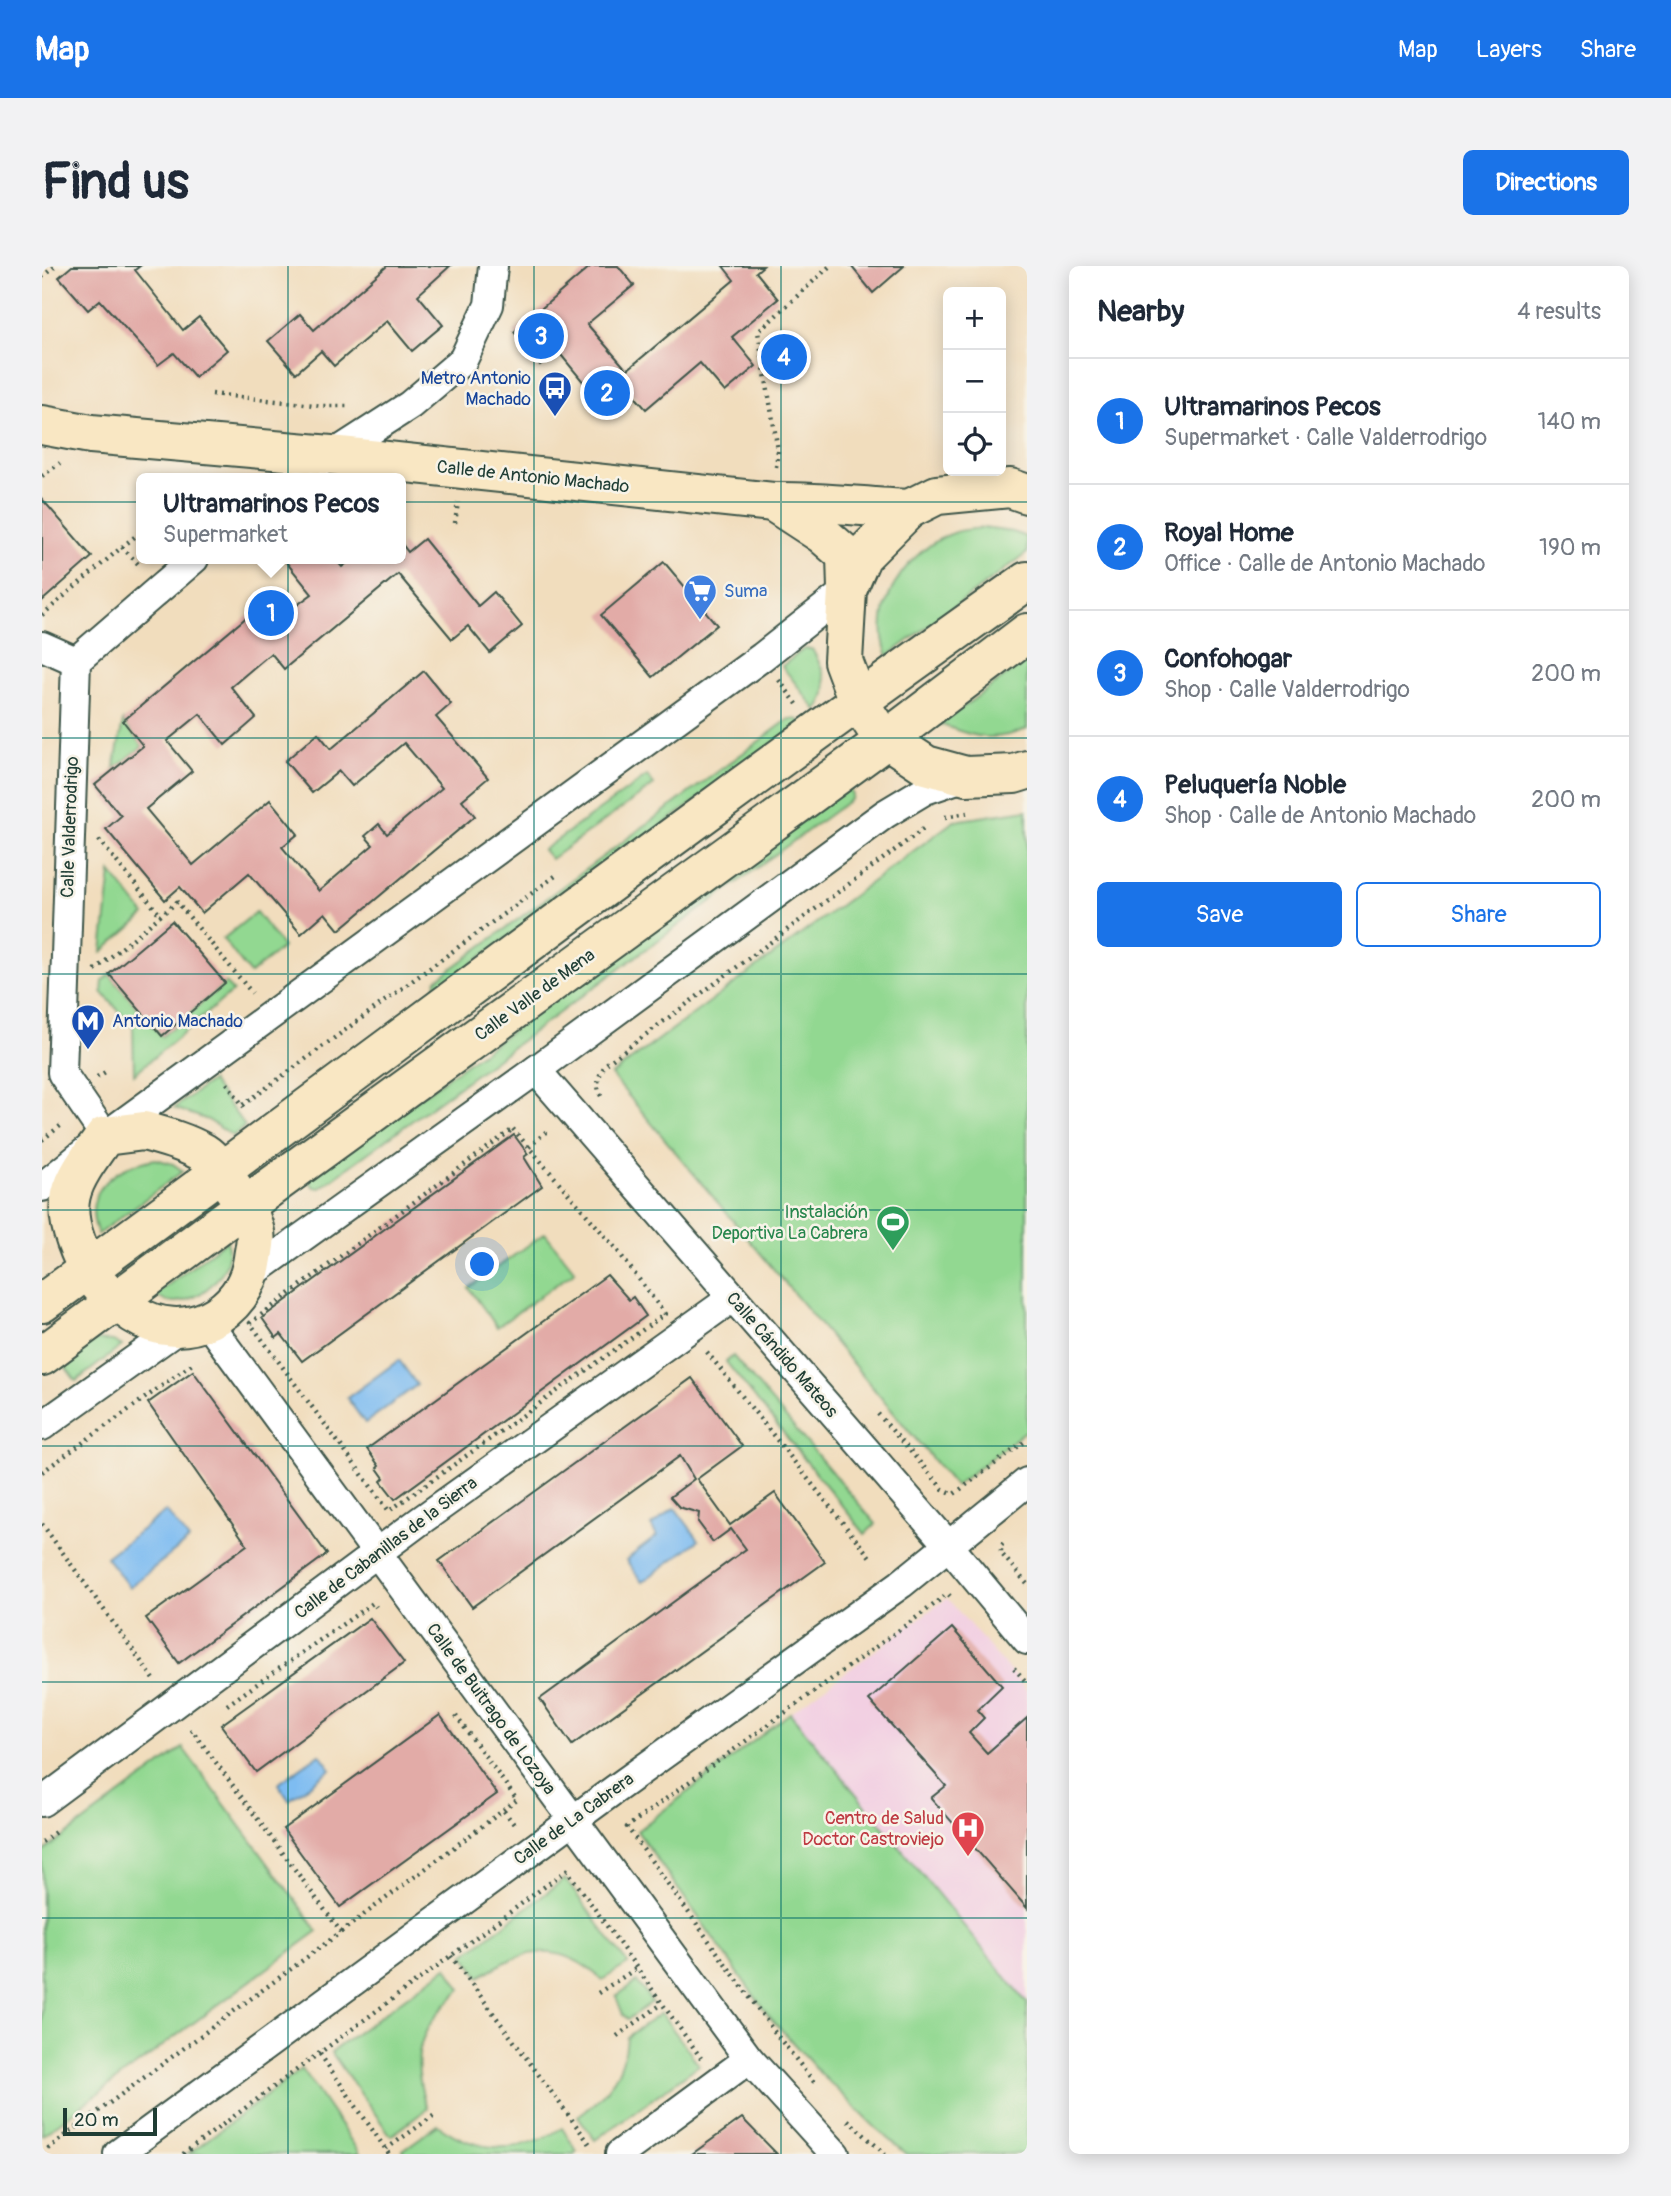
<!DOCTYPE html>
<meta charset="utf-8">
<style>
:root{--surface:#fff;--page:#f2f2f3;--text:#1f2937;--muted:#747a83;--line:#e0e1e3;--accent:#1a73e8}
body{margin:0;font-family:Pangolin,sans-serif;background:var(--page);color:var(--text)}
.controls{position:absolute;right:21px;top:21px;display:grid;overflow:hidden;border-radius:10px;box-shadow:0 4px 18px #0003}
.controls button{width:63px;height:63px;display:grid;place-items:center;padding:0;border:0;border-bottom:2px solid var(--line);background:var(--surface);color:var(--text);font:35px sans-serif}
.scale{position:absolute;left:21px;bottom:18px;width:94px;box-sizing:border-box;padding-left:7px;border:4px solid #1f3d34;border-top:0;font-size:19px;line-height:24px;white-space:nowrap;color:#1f3d34;-webkit-text-stroke:5px #f7f3e8;paint-order:stroke}
.you{position:absolute;left:441px;top:999px;width:24px;height:24px;margin:-18px;border:5px solid #fff;border-radius:50%;background:#1a73e8;box-shadow:0 0 0 10px #1a73e833}
.badge{display:grid;place-items:center;width:46px;height:46px;border-radius:50%;background:var(--accent);color:#fff;font-size:23px;font-weight:700}
.pin{position:absolute;translate:-50% -50%;border:4px solid #fff;box-shadow:0 2px 7px #0006}
.popup{position:absolute;left:94px;top:207px;width:270px;height:91px;box-sizing:border-box;display:grid;place-content:center;border-radius:10px;background:var(--surface);filter:drop-shadow(0 2px 5px #0005);font-size:23px;white-space:nowrap;color:var(--muted)}
.popup b{font-size:26px;color:var(--text)}
.popup::after{content:'';position:absolute;left:50%;top:100%;margin-left:-14px;border:14px solid transparent;border-top-color:var(--surface)}
.list{margin:0;padding:0;list-style:none}
h2{display:flex;justify-content:space-between;align-items:center;height:91px;margin:0;padding:0 28px;font-size:30px}
h2 small{font-size:23px;font-weight:400;color:var(--muted)}
.list li{display:grid;grid-template-columns:46px 1fr auto;gap:21px;align-items:center;box-sizing:border-box;height:126px;padding:0 28px;border-top:2px solid var(--line)}
.list b{display:block;font-size:26px;white-space:nowrap}
.list p{margin:0;font-size:23px;white-space:nowrap;color:var(--muted)}
.list em{font-size:23px;font-style:normal;color:var(--muted)}
.actions{display:flex;gap:14px;padding:21px 28px}
.actions a{flex:1;padding:16px 0;border:2px solid var(--accent);border-radius:10px;text-align:center;font-size:24px;color:var(--accent)}
.actions .main{background:var(--accent);color:#fff}
.icon{flex:none;width:38px;height:38px;fill:none;stroke:currentColor;stroke-width:2;stroke-linecap:round;stroke-linejoin:round}
.map{position:relative;flex:none;width:985px;height:1888px;overflow:hidden;border-radius:10px}
header{display:flex;align-items:center;gap:42px;box-sizing:border-box;height:98px;padding:0 35px;background:var(--accent);color:#fff}
header strong{font-size:33px}
nav{display:flex;gap:38px;margin-inline-start:auto;font-size:24px}
.intro{display:flex;align-items:center;justify-content:space-between;box-sizing:border-box;height:168px;padding:0 42px}
h1{margin:0;font-size:49px}
.button{padding:18px 32px;border-radius:10px;background:var(--accent);color:#fff;font-size:24px;font-weight:700}
main{display:flex;gap:42px;padding:0 42px}
aside{flex:1;background:var(--surface);border-radius:10px;box-shadow:0 4px 18px #0003}
.map>svg:first-child{display:block}
</style>
<header>
<strong>Map</strong>
<nav><a>Map</a><a>Layers</a><a>Share</a></nav>
</header>
<div class="intro"><h1>Find us</h1><a class="button">Directions</a></div>
<main>
<div class="map">
<svg width="985" height="1888" viewBox="0 0 985 1888">
<rect width="100%" height="100%" fill="#f7f3e8"/>
<filter id="ink" filterUnits="userSpaceOnUse"><feTurbulence type="fractalNoise" baseFrequency=".0143" numOctaves="2"/><feDisplacementMap in="SourceGraphic" scale="14" xChannelSelector="R" yChannelSelector="G"/><feConvolveMatrix kernelMatrix="1 2 1 2 8 2 1 2 1" color-interpolation-filters="sRGB"/></filter>
<filter id="wash" filterUnits="userSpaceOnUse"><feTurbulence type="fractalNoise" baseFrequency=".00686" numOctaves="4" result="noise"/><feDisplacementMap in="SourceGraphic" scale="28" xChannelSelector="R" yChannelSelector="G"/><feGaussianBlur stdDeviation="1.57" result="paint"/><feColorMatrix in="noise" values="0 0 0 0 0 0 0 0 0 0 0 0 0 0 0 0 0 1.4 0 .05"/><feComposite in="paint" operator="in"/></filter>
<g filter="url(#wash)">
<rect width="100%" height="100%" fill="#f1ddbd"/>
<path fill="#f2cfe2" d="M905,1332L985,1425V1737L748,1447Z"/>
<g fill="#92d891" stroke="#588a62" stroke-width="2">
<path d="M941,262L971,266L984,271L985,287L846,390C825,341 866,282 914,266C923,263 932,263 941,262Z"/>
<path d="M762,383H770C781,402 792,425 774,444L740,400Z"/>
<path d="M985,394V463C950,477 931,471 898,458Z"/>
<path d="M747,453L757,454L760,458L393,724L394,714Z"/>
<path d="M81,455L101,480L72,503Z"/>
<path d="M605,510L612,519L509,593L501,584Z"/>
<path d="M806,521L810,528L809,533L278,922L272,921L265,913Z"/>
<path d="M985,544V1164L913,1220L569,809L912,555Z"/>
<path d="M69,606L103,649L60,686Z"/>
<path d="M214,646L241,681L208,708L181,673Z"/>
<path d="M67,708L120,770L183,717L191,725L92,808L91,761L60,726L61,715Z"/>
<path d="M169,815L203,860L191,870L166,854L132,842Z"/>
<path d="M114,893L131,898L141,905L56,968C37,923 77,899 114,893Z"/>
<path d="M503,967L533,1005L455,1061L427,1022Z"/>
<path d="M185,974C186,981 187,989 185,996C176,1022 137,1049 113,1029Z"/>
<path d="M51,1074L71,1075L80,1080L34,1115L19,1095Z"/>
<path d="M691,1090L834,1258L823,1268L684,1096Z"/>
<path d="M748,1447L985,1737V1888H865L834,1862L778,1807L726,1749L595,1565Z"/>
<path d="M141,1482L276,1665L0,1869V1587Z"/>
<path d="M523,1613L586,1698L560,1714C519,1675 482,1681 438,1711L422,1689Z"/>
<path d="M405,1701L419,1723C378,1762 366,1787 385,1843L349,1870L289,1786Z"/>
<path d="M595,1716L610,1736L586,1753L581,1749L574,1730Z"/>
<path d="M619,1747L657,1799L553,1874L536,1850C564,1830 583,1806 585,1771Z"/>
<path d="M260,1803L318,1888H146Z"/>
<path d="M396,1859C436,1888 478,1888 520,1862L535,1885L532,1888H364L361,1884Z"/>
</g>
<g fill="#7ebcf1" stroke="#4e7c92" stroke-width="2">
<path d="M357,1094L375,1119L323,1157L305,1132Z"/>
<path d="M633,1242L657,1274L600,1316L584,1294L615,1270L609,1260Z"/>
<path d="M124,1245L147,1274L87,1321L64,1291Z"/>
<path d="M278,1488L289,1503L247,1534L236,1518Z"/>
</g>
<g id="blocks">
<g fill="#e2aba7">
<path d="M30,0H98L93,4L141,64L157,51L185,84L153,111L132,87L116,99L58,34L46,44L17,11Z"/>
<path d="M345,0H408L376,29L401,59L370,85L345,55L292,100L279,85L254,107L226,75L258,48L272,64Z"/>
<path d="M549,0H576L592,19L545,58L585,104L692,14L681,0H721L714,6L736,33L690,71L714,100L683,126L658,97L604,143L589,126L566,146L515,84L498,99L472,66Z"/>
<path d="M809,0H862L831,27Z"/>
<path d="M0,233L50,291L0,335Z"/>
<path d="M382,273L436,340L452,326L480,360L448,387L426,360L410,373L356,308L242,403L229,387L189,421L214,452L183,479L158,448L125,475L150,505L104,543L151,599L228,534L256,568L240,581L277,625L331,579L323,570L337,558L345,568L400,522L362,477L310,520L297,505L270,527L243,495L276,467L289,483L382,405L409,438L394,451L446,512L420,534L433,550L297,664L283,647L259,668L207,607L160,647L138,621L123,634L64,563L79,550L53,519L101,480L81,455L206,350L220,365L270,328L244,296L249,293H293L300,301L311,293H359V277L366,286Z"/>
<path d="M622,296L675,359L611,411L559,349Z"/>
<path d="M130,655L183,717L120,770L67,708Z"/>
<path d="M472,869L486,888L482,891L500,920L260,1095L239,1068L234,1072L220,1052Z"/>
<path d="M565,1009L587,1034L591,1031L604,1050L353,1233L339,1215L342,1212L335,1202L337,1200L325,1183Z"/>
<path d="M151,1105L285,1288L137,1397L104,1352L205,1279L106,1137Z"/>
<path d="M650,1112L700,1180L655,1213L688,1259L733,1227L783,1296L530,1479L498,1433L704,1283L689,1263L671,1276L656,1256L657,1247L637,1241L628,1231L652,1213L638,1190L430,1341L397,1295Z"/>
<path d="M328,1352L362,1397L214,1506L179,1459Z"/>
<path d="M910,1362L960,1420L935,1444L942,1452L927,1467L945,1487L985,1452V1642L889,1532L904,1520L827,1434Z"/>
<path d="M398,1449L455,1528L298,1641L241,1563Z"/>
<path d="M700,1852L735,1888H650Z"/>
</g>
</g>
</g>
<g filter="url(#ink)">
<use href="#blocks" fill-opacity="0" stroke="#3e5549" stroke-width="2"/>
<g fill="none" stroke-linecap="round" stroke-linejoin="round">
<g stroke="#3e5549" stroke-width="32">
<g id="street">
<path d="M255,212L368,139L421,94L447,39L451,0"/>
<path d="M0,380L34,395"/>
<path d="M494,804L906,1279L985,1374"/>
<path d="M63,870L20,807L34,395L152,293"/>
<path d="M0,921L63,870L720,391L805,324"/>
<path d="M209,1008L494,804L843,548L883,524L924,510"/>
<path d="M166,1057L707,1793L793,1888"/>
<path d="M0,1160L136,1063"/>
<path d="M0,1536L378,1255L690,1032"/>
<path d="M76,1888L572,1524L859,1318L985,1216"/>
<path d="M578,1888L707,1793"/>
</g>
</g>
<g stroke="#3e5549" stroke-width="42">
<g id="secondary">
<path d="M0,159L49,168L289,189L731,236C776,235 821,241 867,243"/>
<path d="M985,228L968,222L895,229L867,243L820,290L805,324L801,395L816,435L833,461L845,473L884,499L924,510L972,508L985,504"/>
<path d="M731,236L780,268L804,289L805,324"/>
<path d="M102,865C123,871 143,876 162,887C173,894 181,909 189,919C200,934 209,948 213,966C215,974 212,984 211,992C204,1049 141,1080 92,1048C72,1035 52,1017 42,995C15,936 27,920 63,870Z"/>
<path d="M0,1037C329,797 652,550 985,315"/>
<path d="M0,1090L204,939L845,473L985,367"/>
</g>
</g>
<g stroke="#3e5549" stroke-width="4.5" stroke-dasharray="2 5" stroke-linecap="butt">
<path d="M0,11L13,0"/>
<path d="M170,128L281,140H308"/>
<path d="M734,201L736,184L716,66L788,0"/>
<path d="M0,210L18,197"/>
<path d="M413,257L416,236"/>
<path d="M80,281L100,265"/>
<path d="M0,349L80,281L98,300"/>
<path d="M737,414L755,438"/>
<path d="M903,551L925,547"/>
<path d="M57,574L119,650"/>
<path d="M53,704L135,636L210,727"/>
<path d="M55,811L65,805"/>
<path d="M185,817L202,841"/>
<path d="M559,830C553,818 557,808 564,798L884,561"/>
<path d="M201,839L516,608"/>
<path d="M471,863L575,984L623,1048L347,1245L208,1057Z"/>
<path d="M0,874L21,858"/>
<path d="M487,881L506,864"/>
<path d="M665,1086L828,1291"/>
<path d="M836,1148L901,1223L912,1228L985,1174"/>
<path d="M0,1206L153,1096"/>
<path d="M0,1258L114,1416"/>
<path d="M961,1277L959,1279V1287L985,1318"/>
<path d="M972,1402L985,1417"/>
<path d="M185,1439L331,1337L334,1341"/>
<path d="M462,1545L474,1561"/>
<path d="M0,1576L16,1564"/>
<path d="M299,1666L475,1534L414,1450"/>
<path d="M409,1690L550,1881"/>
<path d="M556,1727L595,1702"/>
<path d="M575,1770L620,1738"/>
<path d="M278,1788L347,1888"/>
<path d="M772,1816L734,1768L585,1561L882,1346L906,1328L908,1330"/>
<path d="M806,1854L843,1888"/>
<path d="M344,1883L394,1848"/>
<path d="M0,1887L299,1666L150,1464L147,1466"/>
<path d="M141,1888L525,1604L659,1792"/>
</g>
<use href="#street" stroke="#fff" stroke-width="28"/>
<use href="#secondary" stroke="#f9e7c3" stroke-width="38"/>
</g>
</g>
<path fill="none" stroke="#0f766e" stroke-width="2" stroke-opacity="0.55" d="M246,0V1888M492,0V1888M739,0V1888M0,236H985M0,472H985M0,708H985M0,944H985M0,1180H985M0,1416H985M0,1652H985"/>
<defs>
<g id="bus-pin" transform="scale(1.75)"><path d="M0 17L-7.5 6A9.5 9.5 0 1 1 7.5 6Z" fill="#1a4fb4" stroke="#f7f3e8"/><path d="M-5-6H5V4H4V6H2V4H-2V6H-4V4H-5ZM-3.5-4V0h7V-4ZM-3.5 1.2v1.5H-2V1.2ZM2 1.2v1.5H3.5V1.2Z" fill="#fff"/></g>
<g id="supermarket-pin" transform="scale(1.75)"><path d="M0 17L-7.5 6A9.5 9.5 0 1 1 7.5 6Z" fill="#3f7fe0" stroke="#f7f3e8"/><path d="M-6-5.5h2.5l.6 2H6L4.5 2H-2.5L-4.4-4H-6ZM-1.5 3.2a1.3 1.3 0 1 0 .1 0ZM3 3.2a1.3 1.3 0 1 0 .1 0Z" fill="#fff"/></g>
<g id="metro-pin" transform="scale(1.75)"><path d="M0 17L-7.5 6A9.5 9.5 0 1 1 7.5 6Z" fill="#1a4fb4" stroke="#f7f3e8"/><path d="M-5.5 5V-5H-3L0 0L3-5H5.5V5H3V-.5L0 4L-3-.5V5Z" fill="#fff"/></g>
<g id="stadium-pin" transform="scale(1.75)"><path d="M0 17L-7.5 6A9.5 9.5 0 1 1 7.5 6Z" fill="#2e9e5b" stroke="#f7f3e8"/><path d="M0-5a6.5 5 0 1 0 0 10a6.5 5 0 1 0 0-10ZM-3.5-1.8h7v3.6h-7Z" fill="#fff"/></g>
<g id="hospital-pin" transform="scale(1.75)"><path d="M0 17L-7.5 6A9.5 9.5 0 1 1 7.5 6Z" fill="#e0444e" stroke="#f7f3e8"/><path d="M-5-5h3v3.5h4V-5h3V5h-3V1.5h-4V5h-3Z" fill="#fff"/></g>
</defs>
<g fill-rule="evenodd">
<use href="#bus-pin" x="513" y="122"/>
<use href="#supermarket-pin" x="658" y="325"/>
<use href="#metro-pin" x="46" y="755"/>
<use href="#stadium-pin" x="851" y="956"/>
<use href="#hospital-pin" x="926" y="1562"/>
</g>
<g text-anchor="middle" dominant-baseline="central" stroke-width="5" stroke-linejoin="round" paint-order="stroke">
<g font-size="18" fill="#164399" stroke="#f7f3e8" text-anchor="end">
<text x="489" y="112">Metro Antonio<tspan x="489" dy="21">Machado</tspan></text>
<text x="70" y="755" text-anchor="start">Antonio Machado</text>
</g>
<g font-size="18" fill="#1f3d34" stroke="#f7f3e8">
<text transform="translate(491 211) rotate(6)">Calle de Antonio Machado</text>
<text transform="translate(28 561) rotate(-88)">Calle Valderrodrigo</text>
<text transform="translate(493 729) rotate(-36)">Calle Valle de Mena</text>
<text transform="translate(740 1089) rotate(49)">Calle Cándido Mateos</text>
<text transform="translate(344 1282) rotate(-37)">Calle de Cabanillas de la Sierra</text>
<text transform="translate(449 1443) rotate(54)">Calle de Buitrago de Lozoya</text>
<text transform="translate(532 1553) rotate(-36)">Calle de La Cabrera</text>
</g>
<g font-size="18" fill="#366cbe" stroke="#f7f3e8" text-anchor="start">
<text x="682" y="325">Suma</text>
</g>
<g font-size="18" fill="#27864d" stroke="#f7f3e8" text-anchor="end">
<text x="826" y="946">Instalación<tspan x="826" dy="21">Deportiva La Cabrera</tspan></text>
</g>
<g font-size="18" fill="#be3a42" stroke="#f7f3e8" text-anchor="end">
<text x="902" y="1552">Centro de Salud<tspan x="902" dy="21">Doctor Castroviejo</tspan></text>
</g>
</g>
</svg>
<div class="controls">
<button>+</button>
<button>−</button>
<button><svg class="icon" aria-label="locate" viewBox="0 0 24 24"><circle cx="12" cy="12" r="6"/><path d="M12 2v4M12 18v4M2 12h4M18 12h4"/></svg></button>
</div>
<div class="scale">20 m</div>
<div class="you"></div>
<div class="pin badge" style="left:229px;top:347px">1</div>
<div class="popup"><b>Ultramarinos Pecos</b>Supermarket</div>
<div class="pin badge" style="left:565px;top:127px">2</div>
<div class="pin badge" style="left:499px;top:70px">3</div>
<div class="pin badge" style="left:742px;top:91px">4</div>
</div>
<aside>
<h2>Nearby<small>4 results</small></h2>
<ul class="list">
<li><span class="badge">1</span><div><b>Ultramarinos Pecos</b><p>Supermarket · Calle Valderrodrigo</p></div><em>140 m</em></li>
<li><span class="badge">2</span><div><b>Royal Home</b><p>Office · Calle de Antonio Machado</p></div><em>190 m</em></li>
<li><span class="badge">3</span><div><b>Confohogar</b><p>Shop · Calle Valderrodrigo</p></div><em>200 m</em></li>
<li><span class="badge">4</span><div><b>Peluquería Noble</b><p>Shop · Calle de Antonio Machado</p></div><em>200 m</em></li>
</ul>
<div class="actions"><a class="main">Save</a><a>Share</a></div>
</aside>
</main>
